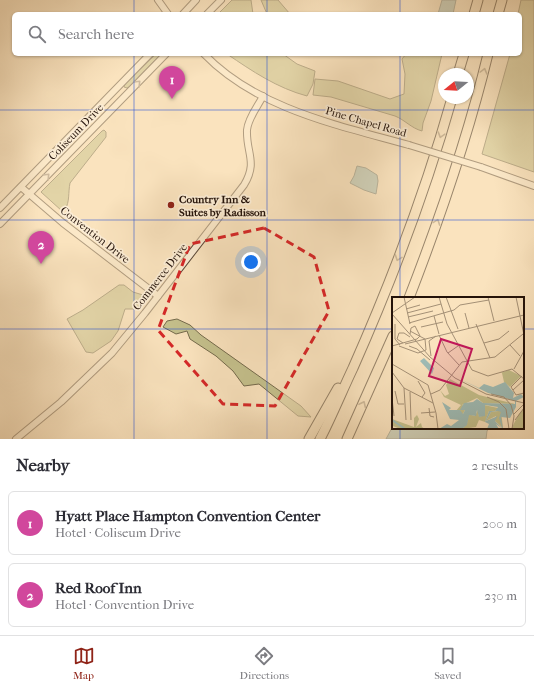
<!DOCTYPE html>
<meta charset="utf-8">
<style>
:root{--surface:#fff;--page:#f2f2f3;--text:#2b2b33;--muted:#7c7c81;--line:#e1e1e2;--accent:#8f2418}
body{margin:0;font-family:"IM FELL French Canon",serif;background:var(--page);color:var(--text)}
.compass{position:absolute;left:438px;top:68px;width:36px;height:36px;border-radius:50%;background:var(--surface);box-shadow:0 1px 3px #0004;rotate:252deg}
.you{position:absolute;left:251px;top:262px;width:14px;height:14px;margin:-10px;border:3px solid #fff;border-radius:50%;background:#1a73e8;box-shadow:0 0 0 6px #1a73e833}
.badge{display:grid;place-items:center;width:26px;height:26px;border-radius:50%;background:var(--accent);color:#fff;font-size:13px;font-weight:700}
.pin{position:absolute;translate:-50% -33px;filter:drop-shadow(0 1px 2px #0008)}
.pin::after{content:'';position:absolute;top:21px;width:14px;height:12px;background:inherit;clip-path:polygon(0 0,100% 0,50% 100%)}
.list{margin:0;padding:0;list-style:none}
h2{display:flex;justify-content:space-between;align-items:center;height:52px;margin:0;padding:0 16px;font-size:17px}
h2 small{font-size:13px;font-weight:400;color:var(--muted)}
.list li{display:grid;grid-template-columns:26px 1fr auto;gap:12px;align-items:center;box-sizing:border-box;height:64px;margin:0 8px 8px;padding:0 8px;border:1px solid var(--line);border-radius:6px}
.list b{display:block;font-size:15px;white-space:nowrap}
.list p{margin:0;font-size:13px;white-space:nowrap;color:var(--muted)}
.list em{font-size:13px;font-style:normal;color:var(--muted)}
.icon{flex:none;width:22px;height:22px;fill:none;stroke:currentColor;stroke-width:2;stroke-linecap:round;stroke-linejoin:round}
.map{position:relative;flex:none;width:534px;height:439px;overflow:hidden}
.search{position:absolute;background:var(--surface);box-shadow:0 1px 3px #0004;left:12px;right:12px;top:12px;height:44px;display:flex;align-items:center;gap:10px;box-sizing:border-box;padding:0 14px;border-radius:6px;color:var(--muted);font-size:15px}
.sheet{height:196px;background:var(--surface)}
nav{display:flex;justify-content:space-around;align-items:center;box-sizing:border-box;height:56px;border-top:1px solid var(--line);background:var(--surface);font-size:11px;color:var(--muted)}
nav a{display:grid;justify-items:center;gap:2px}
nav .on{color:var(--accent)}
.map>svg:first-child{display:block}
</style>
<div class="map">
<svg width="534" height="439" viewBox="0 0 534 439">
<rect width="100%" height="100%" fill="#fae3be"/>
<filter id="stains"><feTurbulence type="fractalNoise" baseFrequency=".005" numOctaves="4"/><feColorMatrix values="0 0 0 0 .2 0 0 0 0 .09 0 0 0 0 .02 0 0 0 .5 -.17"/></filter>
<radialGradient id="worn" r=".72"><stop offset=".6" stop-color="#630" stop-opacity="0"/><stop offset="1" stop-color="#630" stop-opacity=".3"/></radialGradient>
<g fill="#c5c18d" stroke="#746a4c">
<path d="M232,0H251L253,14H218Z"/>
<path d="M261,0H278L290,14H267Z"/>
<path d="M521,0H534V172L482,154L510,54H520V14H518Z"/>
<path d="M156,54H161L129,87L127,88L124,87L125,84Z"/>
<path d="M227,54H283L297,64L315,71L313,84L307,96C277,88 252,71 227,54Z"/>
<path d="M406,54H442L431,101L423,123L422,131C411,128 405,120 395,116L331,97L313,95L315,79L338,81L390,99L404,94L405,74L402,59Z"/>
<path d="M104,130L106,132V137L70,183C68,193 70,201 65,210L62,211L41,192L102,131Z"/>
<path d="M119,285H124L133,292L143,295L145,303L139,309H125L118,331L111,341L93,353L86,352L67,319L83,310Z"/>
<path d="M177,319L190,325L201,335L301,406L311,417L298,416L259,384L244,386L233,371L216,356L190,339L187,331L176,334L163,327L167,321Z"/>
</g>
<g fill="#9fbdb7" stroke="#6e7972">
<path d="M442,0H456L453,14H438Z"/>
<path d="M357,166L366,168L377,175L378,181L376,194L364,190L350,183L354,176Z"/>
<path d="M393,426V428H489L487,431L486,439H386Z"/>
</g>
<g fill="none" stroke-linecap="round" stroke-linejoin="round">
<g stroke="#5a4737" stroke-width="8">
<g id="minor">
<path d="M158,0L168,14"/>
<path d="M183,14L196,0"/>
<path d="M207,14L221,0"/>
<path d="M204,54C257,109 338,125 409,145"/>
<path d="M481,167L534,186"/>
<path d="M21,187L63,223L158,296"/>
<path d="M0,208L150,54"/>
<path d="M0,224L166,54"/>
<path d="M16,439L61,402L112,353L145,313L244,185C258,162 246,153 247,130C248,118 258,106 263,96"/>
</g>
</g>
<g stroke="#24130a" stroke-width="11">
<g id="highway">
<path d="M474,14L478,0"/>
<path d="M498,14L502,0"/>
<path d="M458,74L464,54"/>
<path d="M409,298C440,218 468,137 488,54"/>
<path d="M309,439L338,388"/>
<path d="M320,439C332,416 342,391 353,368C392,280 426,190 452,98"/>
<path d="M347,439L393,336"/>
</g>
</g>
<use href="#minor" stroke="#fcedd5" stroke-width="6"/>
<use href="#highway" stroke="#fae3be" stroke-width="9"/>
<g stroke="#5a4737" stroke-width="8" stroke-linecap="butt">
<path id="minor-bridge" d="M409,145L481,167"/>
</g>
<use href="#minor-bridge" stroke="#fcedd5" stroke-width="6"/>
</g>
<defs><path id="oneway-chevron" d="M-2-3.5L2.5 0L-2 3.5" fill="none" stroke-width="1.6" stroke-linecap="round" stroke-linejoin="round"/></defs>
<g stroke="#9a856d">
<use href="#oneway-chevron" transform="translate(484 71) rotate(-75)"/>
<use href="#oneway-chevron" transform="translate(441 135) rotate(107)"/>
<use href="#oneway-chevron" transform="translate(437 222) rotate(-70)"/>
<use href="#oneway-chevron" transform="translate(398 258) rotate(110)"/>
<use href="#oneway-chevron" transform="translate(363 404) rotate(-65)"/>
</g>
<g stroke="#9b8b7a">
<use href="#oneway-chevron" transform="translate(138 83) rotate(-46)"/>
<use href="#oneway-chevron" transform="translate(47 176) rotate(-46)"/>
</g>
<path d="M0 0H534V439H0ZM264,228L314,257L329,311L275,406L223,404L158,330L190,244Z" fill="#fae3be" fill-opacity=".55" fill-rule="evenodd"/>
<path fill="none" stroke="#d62828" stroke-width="3" stroke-dasharray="8 5" stroke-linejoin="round" d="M264,228L314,257L329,311L275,406L223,404L158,330L190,244Z"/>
<path fill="none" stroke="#1d4ed8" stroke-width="1" stroke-opacity="0.55" d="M134,0V14M267,0V14M400,0V14M134,54V439M267,54V439M400,54V298M0,110H534M0,220H534M0,329H393M523,329H534M400,428V439"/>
<circle fill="#8f2418" stroke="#fcedd5" stroke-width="1.5" cx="171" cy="205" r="4"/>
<g text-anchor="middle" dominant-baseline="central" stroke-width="3.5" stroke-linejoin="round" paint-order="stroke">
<g font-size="11" fill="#24130a" stroke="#fcedd5">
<text transform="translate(366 122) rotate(16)">Pine Chapel Road</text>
<text transform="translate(76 132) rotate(-46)">Coliseum Drive</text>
<text transform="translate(95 235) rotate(38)">Convention Drive</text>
<text transform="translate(160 277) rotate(-52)">Commerce Drive</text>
</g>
<g font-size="11" font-weight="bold" fill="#24130a" stroke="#fcedd5" text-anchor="start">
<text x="179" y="199">Country Inn &amp;<tspan x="179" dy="13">Suites by Radisson</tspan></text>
</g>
</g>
<g transform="translate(392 297)">
<rect width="132" height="132" fill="#fae3be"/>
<path d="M117,73L129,79L118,90L112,85L110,76H108ZM58,82L87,98L123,107L91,106L85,101L70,108L72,109L71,113H73L71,117L63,115L69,108L52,100L48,93L53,99L57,97L54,88ZM92,108L106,111L103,114H97L93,125L87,123L84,130L70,132L75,127L76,117L83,119L86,113L87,120L93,118ZM132,111V131L119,132L127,117ZM106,114H109L111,131L103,124L104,119L94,124L99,115ZM25,118L27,122L24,130L29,126L30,130L33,132H8L1,129L0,122L22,130V121Z" fill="#c5c18d"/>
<path d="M32,61L42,71L40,77L28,64ZM68,82L87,91L92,87L101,90L113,85L122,96L121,101L129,97L132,100L124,104V110L118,121L109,120L111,132L104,127L107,132H95L97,127L93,125L97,114H103L106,110L93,108V119L87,120L85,113L84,119L77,118L75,128L70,132H47L55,127L59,129L67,123L58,122L50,105L59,111L57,113H68L71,117L73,113H68L72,106L81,105L85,102L91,106L123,107V104L96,96ZM106,114L109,115L107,121L110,131L103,124L106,119L94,124L99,115Z" fill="#9fbdb7" fill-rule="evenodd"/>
<path fill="none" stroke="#9fbdb7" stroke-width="2" d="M0,123L13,132"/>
<path fill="none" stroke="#a49076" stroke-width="1" d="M12,0L18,27M47,0L55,27L80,73L96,79L120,72L132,82M54,0L66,32M96,0L102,24M124,0L132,38M14,12L28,8M0,16L23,0M15,16L49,7M73,16L77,31M0,17L38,60L63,81L94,97L132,106M42,19L47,37M16,20L41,14M17,26L62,13L68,8L97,3M3,27V42L8,48M84,27L98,61M29,30L51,25M47,38L55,55L67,68M11,46L5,42L7,36H12L18,40M92,46L107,42L117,34M13,47L132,18M118,48L128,59M0,49L25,42L28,39L23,29L19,31L18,37M7,49L26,56L34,53L33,42L18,34M17,49L25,52L38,63M56,56L66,49M39,59L37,44L44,39M0,67L36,88L44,116L46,132M122,72L132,54M0,75L12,91L41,106M130,79L119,90L124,98L132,96M26,84L33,96L30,100M12,91L14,123M121,93L132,83M3,94L6,107H12M18,95L19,123M39,97L48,93L70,65L103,60L131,37M99,97L112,100L119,108L122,119L120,132M95,100L107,105L114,112L117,132M0,101L2,119M37,111L38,119L42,120M29,116L43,115M122,117L132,107M123,123L132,111"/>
<path fill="#c2185b" fill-opacity="0.15" stroke="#c2185b" stroke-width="2" d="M49,42L80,52L68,89L37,79Z"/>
<rect width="132" height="132" fill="none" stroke="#24130a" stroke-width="2"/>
</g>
<rect width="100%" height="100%" filter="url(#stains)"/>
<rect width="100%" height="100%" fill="url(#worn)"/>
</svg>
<svg class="compass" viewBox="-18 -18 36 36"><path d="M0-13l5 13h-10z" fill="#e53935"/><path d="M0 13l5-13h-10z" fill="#7c7c81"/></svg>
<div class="you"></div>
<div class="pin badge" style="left:172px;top:99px;background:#d1479c">1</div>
<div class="pin badge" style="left:41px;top:264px;background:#d1479c">2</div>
<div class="search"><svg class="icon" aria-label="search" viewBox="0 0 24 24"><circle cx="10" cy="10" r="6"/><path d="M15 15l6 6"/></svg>Search here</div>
</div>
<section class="sheet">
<h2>Nearby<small>2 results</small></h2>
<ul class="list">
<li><span class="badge" style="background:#d1479c">1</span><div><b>Hyatt Place Hampton Convention Center</b><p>Hotel · Coliseum Drive</p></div><em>200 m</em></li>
<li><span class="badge" style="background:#d1479c">2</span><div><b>Red Roof Inn</b><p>Hotel · Convention Drive</p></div><em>230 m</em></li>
</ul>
</section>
<nav>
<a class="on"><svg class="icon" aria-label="map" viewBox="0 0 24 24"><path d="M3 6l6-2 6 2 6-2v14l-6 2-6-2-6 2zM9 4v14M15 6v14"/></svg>Map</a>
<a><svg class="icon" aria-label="directions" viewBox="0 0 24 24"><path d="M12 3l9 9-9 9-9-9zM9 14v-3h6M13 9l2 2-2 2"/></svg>Directions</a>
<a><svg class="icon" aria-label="saved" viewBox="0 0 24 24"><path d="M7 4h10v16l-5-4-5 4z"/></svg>Saved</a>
</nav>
